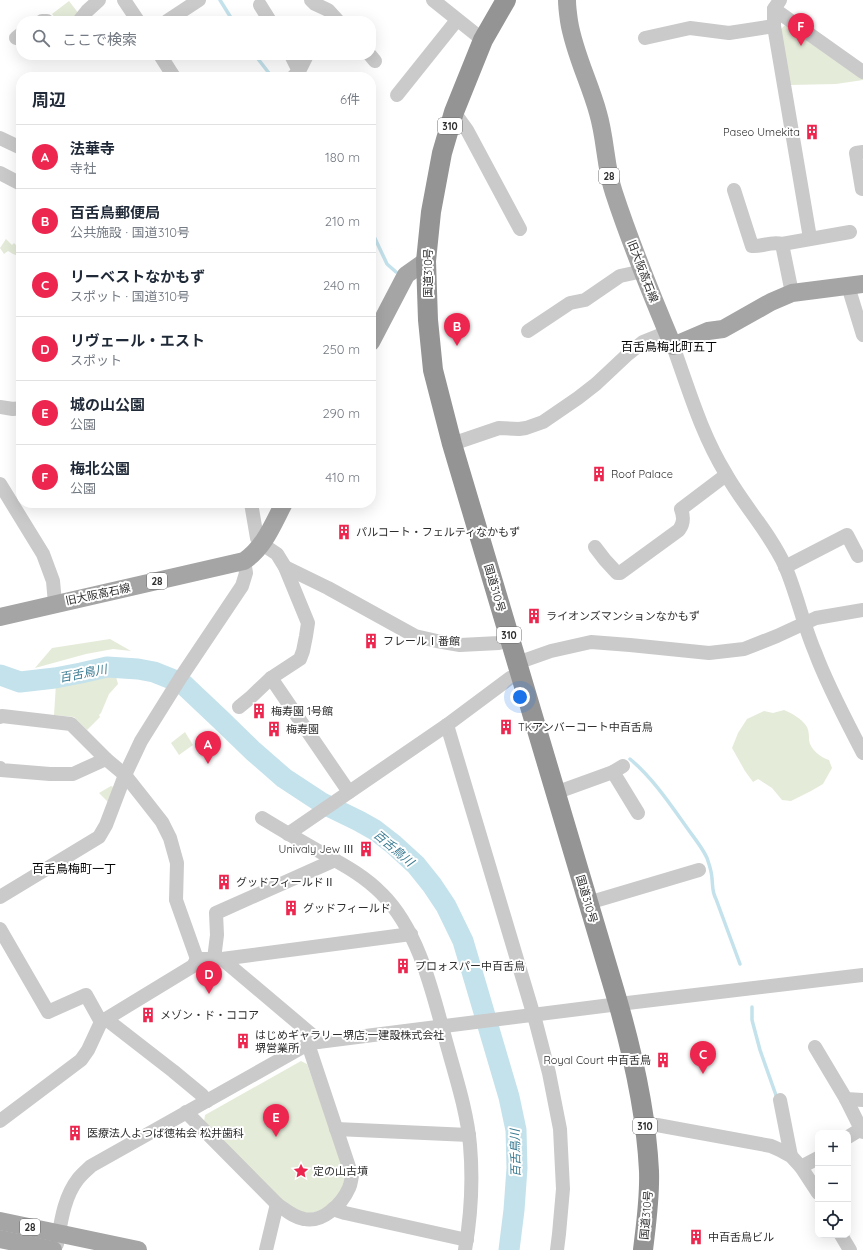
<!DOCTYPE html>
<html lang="ja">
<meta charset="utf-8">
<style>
:root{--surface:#fff;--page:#f2f2f3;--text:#1f2937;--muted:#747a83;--line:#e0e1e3;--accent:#ec264e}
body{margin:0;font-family:Quicksand,"Noto Sans JP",sans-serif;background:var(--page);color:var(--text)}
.controls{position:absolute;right:12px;bottom:12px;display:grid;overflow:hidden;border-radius:8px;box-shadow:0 4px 16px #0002}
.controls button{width:36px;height:36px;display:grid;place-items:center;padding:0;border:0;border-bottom:1px solid var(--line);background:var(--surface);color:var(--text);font:20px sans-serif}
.you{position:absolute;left:520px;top:697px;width:14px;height:14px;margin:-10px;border:3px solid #fff;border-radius:50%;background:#1a73e8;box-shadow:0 0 0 6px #1a73e833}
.badge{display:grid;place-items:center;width:26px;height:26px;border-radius:50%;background:var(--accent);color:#fff;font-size:13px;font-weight:700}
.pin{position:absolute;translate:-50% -33px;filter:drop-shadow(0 1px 2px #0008)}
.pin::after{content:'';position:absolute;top:21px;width:14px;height:12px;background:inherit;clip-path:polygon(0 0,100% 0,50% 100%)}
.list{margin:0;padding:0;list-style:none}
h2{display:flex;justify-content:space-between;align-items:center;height:52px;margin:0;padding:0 16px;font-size:17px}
h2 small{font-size:13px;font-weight:400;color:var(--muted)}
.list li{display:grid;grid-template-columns:26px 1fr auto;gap:12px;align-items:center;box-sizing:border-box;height:64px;padding:0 16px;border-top:1px solid var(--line)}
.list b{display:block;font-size:15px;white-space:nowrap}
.list p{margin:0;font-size:13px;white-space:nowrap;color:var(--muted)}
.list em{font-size:13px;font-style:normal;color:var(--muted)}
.icon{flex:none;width:22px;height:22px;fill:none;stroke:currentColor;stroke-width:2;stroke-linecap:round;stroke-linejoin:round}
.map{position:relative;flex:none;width:863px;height:1250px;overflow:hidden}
.search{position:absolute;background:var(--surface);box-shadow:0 4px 16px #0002;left:16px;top:16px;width:360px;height:44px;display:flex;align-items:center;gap:10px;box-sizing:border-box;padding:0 14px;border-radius:16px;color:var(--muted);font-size:15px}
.panel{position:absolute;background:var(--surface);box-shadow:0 4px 16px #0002;left:16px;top:72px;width:360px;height:436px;border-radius:16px}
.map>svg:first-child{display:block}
</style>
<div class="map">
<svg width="863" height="1250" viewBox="0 0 863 1250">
<rect width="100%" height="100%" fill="#fff"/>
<g fill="#e5ebd9">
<path d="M69,1L79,14L75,21C65,21 58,22 52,14Z"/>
<path d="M786,24L863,77V80L836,84L790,85L780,30Z"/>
<path d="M6,239L12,245L14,243L21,250V257L13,254L8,251L4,254L0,248Z"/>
<path d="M110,639L131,651L113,649L86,654L35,668L52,648Z"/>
<path d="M89,677H116L118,684L109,694L101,713L99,715L100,717L87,730L74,717L54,715L56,684Z"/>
<path d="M784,710C793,714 801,718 807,727C809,731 809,736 809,740C810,749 820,757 829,760L832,768L823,784L811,791L791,801L782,800L772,788L758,779L753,782L745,771L732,748L738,733L747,719L764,711L773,713Z"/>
<path d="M185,732L193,745L179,755L171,743Z"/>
<path d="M111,786L115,788L109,803L99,793Z"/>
<path d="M301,1061L307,1064L346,1174C346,1177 346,1180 345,1183C341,1196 322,1214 308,1213C298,1213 289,1204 281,1199L204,1122L205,1115Z"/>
</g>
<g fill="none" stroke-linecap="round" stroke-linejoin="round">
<g stroke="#c4e2ec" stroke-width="3.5">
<path d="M220,0L233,21"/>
<path d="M255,55L272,77"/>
<path d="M371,230L387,264L396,272"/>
<path d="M630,759C654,779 672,807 690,832C696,840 703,849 707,858C709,864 712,872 712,879C713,887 712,892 716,899L740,964"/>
<path d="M752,1007V1020L760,1050L777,1098"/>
</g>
<path stroke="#c4e2ec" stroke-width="21" d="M0,675L20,682L55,678L81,673L107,667L138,669L154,672L174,680L184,685L220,719L253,751L284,778L322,803L359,821L375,830L393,844L416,865L432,885L446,906L463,941L509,1097L516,1130L517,1168L514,1210L509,1250"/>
<g stroke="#cacaca" stroke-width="14">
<path d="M124,0L138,21"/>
<path d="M311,0L315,4L328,10L338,21"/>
<path d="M433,0L483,40"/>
<path d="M780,0L774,9V26L810,238"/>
<path d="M260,5L270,21"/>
<path d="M774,9L863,72"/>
<path d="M42,21H47"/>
<path d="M79,21L87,11L99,0"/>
<path d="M167,21L199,0"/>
<path d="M16,38L21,34"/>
<path d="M645,38L690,28L729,33L774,26"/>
<path d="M160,55L174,77"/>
<path d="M291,55L299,71"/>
<path d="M370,55L375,61"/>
<path d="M293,77L299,71L307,55"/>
<path d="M397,95L457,20"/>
<path d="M454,112L467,130L520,229"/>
<path d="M0,138L21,148"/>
<path d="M863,152L856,153L862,189H863"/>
<path d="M0,173L21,184"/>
<path d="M734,190L752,246C762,247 771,241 782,244L850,232"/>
<path d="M782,244L792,293"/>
<path d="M848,286L863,335"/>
<path d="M528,331L570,303L585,300L620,276L643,271"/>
<path d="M673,346C689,390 701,433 726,474C744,506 770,533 785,566C797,594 803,624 815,652C828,687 846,720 863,753"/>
<path d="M0,407L13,409L21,408"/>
<path d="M452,444L499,428L519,429L526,428L543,422L578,398L596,384L628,354L643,342L668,332"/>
<path d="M0,484L43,554L53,581L55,603"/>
<path d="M595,547L605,560L617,573H620L679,530C684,523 684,517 681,509L726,475"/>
<path d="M285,567L328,588L415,636L437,641L460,645L499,643L510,639"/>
<path d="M785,567L847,535L858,556"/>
<path d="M517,663L551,651L591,642L630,645L709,653L744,649L777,636L816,618L863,610"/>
<path d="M271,678L349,792"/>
<path d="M239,707L250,698L271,678L300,659L303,651L306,636L308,623L285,567L277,554L262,544L257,538L251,503"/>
<path d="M0,717L2,716L71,724L106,759L125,775L144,799L162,822L170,838L177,863L176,900L197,959"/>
<path d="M447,725L536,1023L549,1073L560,1129L563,1189L559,1234L557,1250"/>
<path d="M0,768L1,770L50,774H73L106,759"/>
<path d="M613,772L638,813"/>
<path d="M555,793L613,772L623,766"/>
<path d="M262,818C280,829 297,839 315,849C338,862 363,874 382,894C420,932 433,995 447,1045C456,1078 467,1111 470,1145C473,1180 471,1216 465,1250"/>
<path d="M288,834L447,725L510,678L520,674"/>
<path d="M0,897L99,837L106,825L125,775L141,741L181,677L242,586L246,573L244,561"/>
<path d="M588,903L699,870"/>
<path d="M0,929L48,1012L86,995L101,1022"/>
<path d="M214,959L217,935L216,913L335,860"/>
<path d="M222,959L311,1034L318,1042"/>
<path d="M106,1019L173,1071L202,1095L207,1101"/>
<path d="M815,1047L846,1099L863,1100"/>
<path d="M846,1099L861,1129"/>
<path d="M780,1100L791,1156"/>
<path d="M186,1112L277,1204C286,1210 293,1217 304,1219C323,1223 342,1204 349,1188C351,1184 351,1180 352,1176L308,1044"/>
<path d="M0,1121L81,1060L88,1050L101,1022L193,966L197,959H222L411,934"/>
<path d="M645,1127L657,1125L771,1146L780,1150L791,1156L801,1167L818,1193"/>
<path d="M336,1129L469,1135"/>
<path d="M848,1137L861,1129L863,1132"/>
<path d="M801,1167L818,1158"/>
<path d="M333,1209L345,1213L467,1240"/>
<path d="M841,1235L850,1250"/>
<path d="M57,1244C61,1221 64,1197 78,1179C82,1174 87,1170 91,1166L308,1044L318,1042L619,1004L863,975"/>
<path d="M266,1250L277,1204"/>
</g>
<g stroke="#a5a5a5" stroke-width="18">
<path d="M567,0C567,7 568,14 569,21C574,53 590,83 598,113C606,140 605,167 614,193C631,245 652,296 673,346L708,331L723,329L771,302L792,293L863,284"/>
<path d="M371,342L406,275L426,261"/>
<path d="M0,617L244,561C264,548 273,524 284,503"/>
<path d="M0,1221L138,1250"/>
<path d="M0,1239L53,1250"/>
</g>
<path stroke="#949494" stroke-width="20" d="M506,0L483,40L454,112L442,153L431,212L426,261L428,320L433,370L452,444L614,989C632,1049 646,1109 649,1171C650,1198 646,1224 643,1250"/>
</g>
<defs>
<g id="building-bare" transform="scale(1.2)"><path d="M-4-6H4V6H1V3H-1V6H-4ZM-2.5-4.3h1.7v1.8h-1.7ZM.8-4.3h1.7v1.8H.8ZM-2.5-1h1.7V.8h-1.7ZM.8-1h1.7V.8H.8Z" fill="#ec264e" stroke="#fff" stroke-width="2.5" paint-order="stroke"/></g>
<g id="sight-bare" transform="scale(1.2)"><path d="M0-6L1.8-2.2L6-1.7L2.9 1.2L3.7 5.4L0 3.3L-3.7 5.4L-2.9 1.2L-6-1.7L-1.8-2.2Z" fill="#ec264e" stroke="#fff" stroke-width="2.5" paint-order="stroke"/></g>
</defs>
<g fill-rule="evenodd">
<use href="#building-bare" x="812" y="132"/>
<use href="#building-bare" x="599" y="474"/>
<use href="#building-bare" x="344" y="532"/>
<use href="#building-bare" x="534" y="616"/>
<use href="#building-bare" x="371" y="641"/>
<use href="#building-bare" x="259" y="711"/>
<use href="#building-bare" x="506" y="727"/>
<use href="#building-bare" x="274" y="729"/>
<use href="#building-bare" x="366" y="849"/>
<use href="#building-bare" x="224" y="882"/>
<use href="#building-bare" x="291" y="908"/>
<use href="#building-bare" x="403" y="966"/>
<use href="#building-bare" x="148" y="1015"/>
<use href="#building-bare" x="243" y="1041"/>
<use href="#building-bare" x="663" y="1060"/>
<use href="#building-bare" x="75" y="1133"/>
<use href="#sight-bare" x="301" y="1171"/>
<use href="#building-bare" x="696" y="1237"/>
</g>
<g text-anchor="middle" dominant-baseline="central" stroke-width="4" stroke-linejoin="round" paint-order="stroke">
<g fill="#fff" stroke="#6c6c6c" stroke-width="1">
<rect x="438" y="118" width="24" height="16" rx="3"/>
<rect x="599" y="168" width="20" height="16" rx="3"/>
<rect x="147" y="573" width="20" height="16" rx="3"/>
<rect x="497" y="627" width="24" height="16" rx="3"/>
<rect x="633" y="1118" width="24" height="16" rx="3"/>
<rect x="20" y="1219" width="20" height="16" rx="3"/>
</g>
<g font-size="10" font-weight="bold" fill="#2d2d2d">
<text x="450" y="126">310</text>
<text x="609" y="176">28</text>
<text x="157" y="581">28</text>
<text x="509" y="635">310</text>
<text x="645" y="1126">310</text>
<text x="30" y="1227">28</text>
</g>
<g font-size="11" fill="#2d2d2d" stroke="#fff" text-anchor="start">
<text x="800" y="132" text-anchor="end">Paseo Umekita</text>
<text x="611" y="474">Roof Palace</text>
<text x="356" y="532">パルコート・フェルティなかもず</text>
<text x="546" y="616">ライオンズマンションなかもず</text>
<text x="383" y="641">フレールⅠ番館</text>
<text x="271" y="711">梅寿園 1号館</text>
<text x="518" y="727">TKアンバーコート中百舌鳥</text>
<text x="286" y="729">梅寿園</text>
<text x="354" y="849" text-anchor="end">Univaly Jew Ⅲ</text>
<text x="236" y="882">グッドフィールドⅡ</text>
<text x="303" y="908">グッドフィールド</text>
<text x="415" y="966">プロォスパー中百舌鳥</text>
<text x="160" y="1015">メゾン・ド・ココア</text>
<text x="255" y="1035">はじめギャラリー堺店;一建設株式会社<tspan x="255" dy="13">堺営業所</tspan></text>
<text x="651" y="1060" text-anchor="end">Royal Court 中百舌鳥</text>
<text x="87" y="1133">医療法人よつば徳祐会 松井歯科</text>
<text x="313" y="1171">定の山古墳</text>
<text x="708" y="1237">中百舌鳥ビル</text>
</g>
<g font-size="11" fill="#2d2d2d" stroke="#fff">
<text transform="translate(643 271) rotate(69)">旧大阪高石線</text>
<text transform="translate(428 273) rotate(-90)">国道310号</text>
<text transform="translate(495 588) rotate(74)">国道310号</text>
<text transform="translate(98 594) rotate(-12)">旧大阪高石線</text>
<text transform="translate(587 899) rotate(74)">国道310号</text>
<text transform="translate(646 1215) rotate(-85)">国道310号</text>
</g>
<g font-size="12" fill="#000" stroke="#fff">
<text x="669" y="346">百舌鳥梅北町五丁</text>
<text x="74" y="868">百舌鳥梅町一丁</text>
</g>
<g font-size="12" font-style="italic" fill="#387a91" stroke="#fff">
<text transform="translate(83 673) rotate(-11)">百舌鳥川</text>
<text transform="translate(394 848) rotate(40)">百舌鳥川</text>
<text transform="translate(515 1153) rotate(-91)">百舌鳥川</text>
</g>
</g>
</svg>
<div class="controls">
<button>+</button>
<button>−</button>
<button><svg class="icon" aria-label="locate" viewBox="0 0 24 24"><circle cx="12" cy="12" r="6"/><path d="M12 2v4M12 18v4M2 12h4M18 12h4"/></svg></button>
</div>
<div class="you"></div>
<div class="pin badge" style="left:208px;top:764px">A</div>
<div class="pin badge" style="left:457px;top:346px">B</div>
<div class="pin badge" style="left:703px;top:1074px">C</div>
<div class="pin badge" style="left:209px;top:994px">D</div>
<div class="pin badge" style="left:276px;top:1137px">E</div>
<div class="pin badge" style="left:801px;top:46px">F</div>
<div class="search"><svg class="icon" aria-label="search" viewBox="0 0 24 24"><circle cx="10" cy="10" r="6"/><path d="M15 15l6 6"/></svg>ここで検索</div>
<section class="panel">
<h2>周辺<small>6件</small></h2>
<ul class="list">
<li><span class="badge">A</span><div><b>法華寺</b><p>寺社</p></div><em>180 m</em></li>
<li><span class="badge">B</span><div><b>百舌鳥郵便局</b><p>公共施設 · 国道310号</p></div><em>210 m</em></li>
<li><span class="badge">C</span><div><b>リーベストなかもず</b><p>スポット · 国道310号</p></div><em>240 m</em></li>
<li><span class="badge">D</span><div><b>リヴェール・エスト</b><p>スポット</p></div><em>250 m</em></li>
<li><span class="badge">E</span><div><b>城の山公園</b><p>公園</p></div><em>290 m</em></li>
<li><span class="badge">F</span><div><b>梅北公園</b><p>公園</p></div><em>410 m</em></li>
</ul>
</section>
</div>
